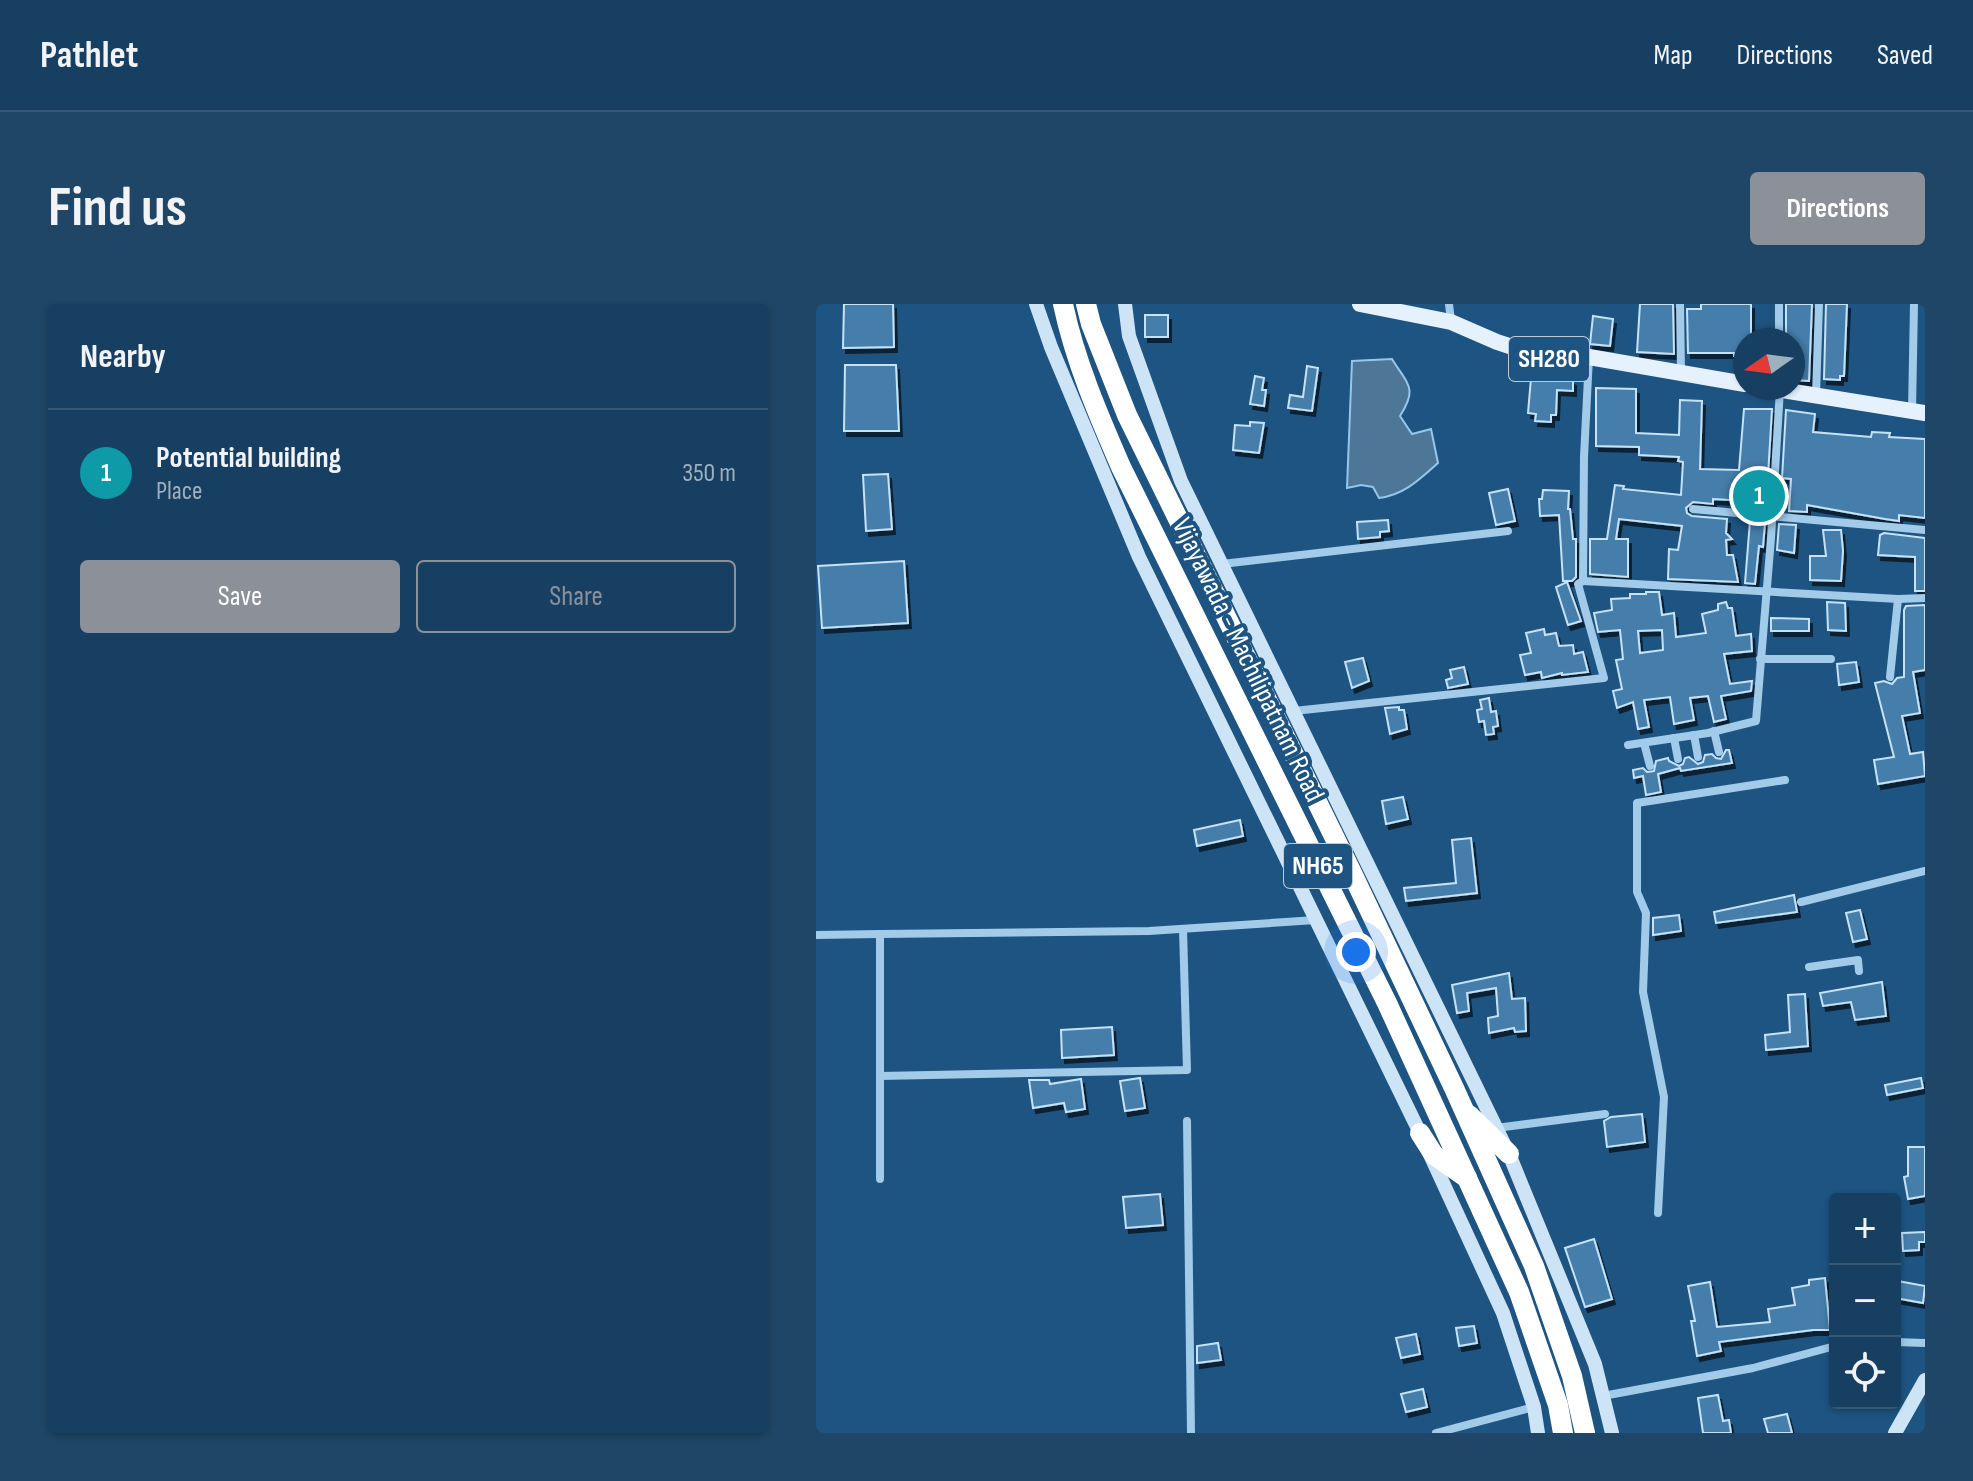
<!DOCTYPE html>
<meta charset="utf-8">
<style>
:root{--surface:#163f61;--page:#1f4667;--text:#f1f3f6;--muted:#9eafbd;--line:#355876;--accent:#8c9099}
body{margin:0;font-family:"Sofia Sans Condensed",sans-serif;background:var(--page);color:var(--text)}
.controls{position:absolute;right:24px;bottom:24px;display:grid;overflow:hidden;border-radius:8px;box-shadow:0 2px 6px #0004}
.controls button{width:72px;height:72px;display:grid;place-items:center;padding:0;border:0;border-bottom:2px solid var(--line);background:var(--surface);color:var(--text);font:40px sans-serif}
.compass{position:absolute;left:917px;top:24px;width:72px;height:72px;border-radius:50%;background:var(--surface);box-shadow:0 2px 6px #0004;rotate:256deg}
.you{position:absolute;left:540px;top:648px;width:28px;height:28px;margin:-20px;border:6px solid #fff;border-radius:50%;background:#1a73e8;box-shadow:0 0 0 12px #1a73e833}
.badge{display:grid;place-items:center;width:52px;height:52px;border-radius:50%;background:var(--accent);color:#fff;font-size:26px;font-weight:700}
.pin{position:absolute;translate:-50% -50%;border:4px solid #fff;box-shadow:0 2px 8px #0006}
.list{margin:0;padding:0;list-style:none}
h2{display:flex;justify-content:space-between;align-items:center;height:104px;margin:0;padding:0 32px;font-size:34px}
h2 small{font-size:26px;font-weight:400;color:var(--muted)}
.list li{display:grid;grid-template-columns:52px 1fr auto;gap:24px;align-items:center;box-sizing:border-box;height:128px;padding:0 32px;border-top:2px solid var(--line)}
.list b{display:block;font-size:30px;white-space:nowrap}
.list p{margin:0;font-size:26px;white-space:nowrap;color:var(--muted)}
.list em{font-size:26px;font-style:normal;color:var(--muted)}
.actions{display:flex;gap:16px;padding:24px 32px}
.actions a{flex:1;padding:18px 0;border:2px solid var(--accent);border-radius:8px;text-align:center;font-size:28px;color:var(--accent)}
.actions .main{background:var(--accent);color:#fff}
.icon{flex:none;width:44px;height:44px;fill:none;stroke:currentColor;stroke-width:2;stroke-linecap:round;stroke-linejoin:round}
.map{position:relative;flex:none;width:1109px;height:1129px;overflow:hidden;border-radius:8px}
header{display:flex;align-items:center;gap:48px;box-sizing:border-box;height:112px;padding:0 40px;background:var(--surface);border-bottom:2px solid var(--line)}
header strong{font-size:38px}
nav{display:flex;gap:44px;margin-inline-start:auto;font-size:28px}
.intro{display:flex;align-items:center;justify-content:space-between;box-sizing:border-box;height:192px;padding:0 48px}
h1{margin:0;font-size:56px}
.button{padding:20px 36px;border-radius:8px;background:var(--accent);color:#fff;font-size:28px;font-weight:700}
main{display:flex;gap:48px;padding:0 48px}
aside{flex:1;background:var(--surface);border-radius:8px;box-shadow:0 2px 6px #0004}
.map>svg:first-child{display:block}
</style>
<header>
<strong>Pathlet</strong>
<nav><a>Map</a><a>Directions</a><a>Saved</a></nav>
</header>
<div class="intro"><h1>Find us</h1><a class="button">Directions</a></div>
<main>
<aside>
<h2>Nearby<small></small></h2>
<ul class="list">
<li><span class="badge" style="background:#0f9aa8">1</span><div><b>Potential building</b><p>Place</p></div><em>350 m</em></li>
</ul>
<div class="actions"><a class="main">Save</a><a>Share</a></div>
</aside>
<div class="map">
<svg width="1109" height="1129" viewBox="0 0 1109 1129">
<defs>
<filter id="shadow"><feDropShadow dx="3" dy="5" stdDeviation="0" flood-color="#0009"/></filter>
</defs>
<rect width="100%" height="100%" fill="#1d5481"/>
<path fill="#4d7697" stroke="#95c7eb" stroke-width="2" d="M576,55C592,81 602,84 584,112L596,130L615,125L622,159C604,175 588,191 563,194L557,183L545,181L531,184L536,57Z"/>
<g fill="#457eab" stroke="#c6e2f7" stroke-width="2" fill-rule="evenodd" filter="url(#shadow)">
<path d="M28,0H77L78,43L27,44Z"/>
<path d="M824,0H857L858,50L821,48Z"/>
<path d="M885,0H935V36H929V52H918V49H872L871,5H885Z"/>
<path d="M970,0H996L993,77L977,76V36H970Z"/>
<path d="M1010,0H1031L1028,72H1024V76L1008,75Z"/>
<rect x="329" y="11" width="23" height="22"/>
<path d="M777,12L797,15L794,42L774,40Z"/>
<path d="M29,61H80L83,127H28Z"/>
<path d="M491,62L502,64L496,107L472,104L474,91L487,93Z"/>
<path d="M439,72L448,74L446,86H450L448,102L434,100Z"/>
<path d="M748,72L757,77V87L741,86L740,111H735V118L719,117L720,110L712,109L715,74L733,76V73Z"/>
<path d="M780,84L820,85V129L863,131L864,96L886,97L884,165L923,166L928,105H956L950,205L935,203L932,197L897,195V200L877,198L870,204L871,209L876,212L911,215L910,229L916,235L910,236L911,251H917L922,278L852,275L853,245L862,246L866,222L803,215L800,235H812V273L774,270V235H791L799,181L808,182L807,185L865,191L867,158L862,157L863,153L823,151V143L780,142Z"/>
<path d="M970,106L999,110L997,128L1055,133L1056,128L1074,129L1073,133L1109,135V214L1083,211V217L1069,215L991,201V208L973,207L975,175L966,174Z"/>
<path d="M434,118L448,119L443,149L417,146L419,121L434,122Z"/>
<path d="M72,170L76,225L50,227L47,171Z"/>
<path d="M692,185L699,217L680,221L673,189Z"/>
<path d="M727,186L753,187L752,205H754L757,235H760V273L756,277H747L743,211L724,212L723,195H726Z"/>
<path d="M572,216L573,227L564,228V233L542,235L541,218Z"/>
<path d="M934,217L949,219L947,243L943,242L939,280L929,279Z"/>
<path d="M963,220L980,221L978,249L961,246Z"/>
<path d="M1007,226H1025L1027,247L1025,277L994,276V252H1010Z"/>
<path d="M1068,229L1109,234V287H1099V253L1062,251L1064,231Z"/>
<path d="M88,257L92,319L6,324L2,262Z"/>
<path d="M751,278L765,317L752,321L740,283Z"/>
<path d="M830,288H843L846,311L858,309L860,333L890,329L886,310L902,306V300L910,298L912,304H916L920,332L935,330L936,347L908,350L914,380L936,377L935,387L905,392L910,415L898,418L892,392L874,394L878,416L858,420L854,393L828,396L833,423L822,425L817,398L801,404L797,387L806,385L800,356L807,355L804,326L782,328L778,309L796,306L795,295L814,294V290H830ZM846,326L847,346L824,349L822,327Z"/>
<path d="M1011,298L1029,299L1030,327L1012,326Z"/>
<path d="M1109,301V366L1097,368L1104,409L1086,412L1094,450L1107,448L1109,472L1062,480L1058,456L1078,453L1059,379L1068,377L1076,380L1081,374L1088,373V306L1090,302Z"/>
<path d="M955,314L993,315V327H955Z"/>
<path d="M728,325L729,331L740,329L743,342L757,341L758,350L767,348L772,368L746,371V369L726,374L725,368L709,371L704,351L715,349L710,329Z"/>
<path d="M547,354L553,377L536,384L529,358Z"/>
<path d="M1040,358L1043,378L1023,381L1021,360Z"/>
<path d="M648,363L652,380L632,384L630,376L636,374L634,366Z"/>
<path d="M673,394L675,408L680,407L682,422L677,423L678,430L670,431L668,417L663,418L661,406L666,405L664,396Z"/>
<path d="M583,403V406H588L591,425L574,430L569,404Z"/>
<path d="M910,446H913L916,459L865,467L864,464L842,470L845,488L830,491L827,472L818,474L817,466L827,464L831,468L838,467L840,457L852,454L853,457L863,462L867,460L869,454L873,453L882,460L887,458L889,451L896,450L900,454L905,455Z"/>
<path d="M587,493L592,515L570,520L566,497Z"/>
<path d="M424,516L427,532L381,542L378,526Z"/>
<path d="M655,534L661,589L590,597L588,584L640,579L636,536Z"/>
<path d="M978,591L981,608L900,619L898,608Z"/>
<path d="M1044,606L1051,635L1037,638L1030,609Z"/>
<path d="M863,611L865,627L837,631V614Z"/>
<path d="M693,669L696,695L709,694L710,727L699,728L698,724L673,729L672,714L682,712L680,684L651,689L653,707L641,709L636,681Z"/>
<path d="M1066,678L1070,712L1039,716L1035,698L1007,702L1004,689Z"/>
<path d="M989,690L992,742L950,746L949,731L974,728L972,691Z"/>
<path d="M296,723L298,751L246,754L245,726Z"/>
<path d="M324,774L329,804L309,807L304,777Z"/>
<path d="M1105,774L1107,784L1071,791L1069,781Z"/>
<path d="M265,775L269,805L250,808L248,799L217,804L213,776H233L234,780Z"/>
<path d="M826,810L829,838L791,843L788,817L795,813Z"/>
<path d="M1092,843H1109V892L1092,895L1088,873L1092,872Z"/>
<path d="M344,890L347,921L310,924L307,893Z"/>
<path d="M1109,928V938H1103V946L1087,947L1086,929Z"/>
<path d="M778,935L796,995L769,1003L749,944Z"/>
<path d="M1009,974L1014,1026H997L903,1038L905,1047L881,1052L875,1017H879L872,982L894,978L901,1023L954,1018L952,1005L979,1001L976,984L993,981V976Z"/>
<path d="M1082,977L1109,982L1107,999L1079,994Z"/>
<path d="M658,1022L661,1039L643,1042L640,1024Z"/>
<path d="M600,1030L604,1050L585,1054L580,1034Z"/>
<path d="M402,1039L405,1056L381,1059V1042Z"/>
<path d="M607,1085L611,1103L590,1108L585,1090Z"/>
<path d="M902,1091L907,1117L913,1116L915,1129H887L882,1094Z"/>
<path d="M971,1110L976,1129H952L948,1115Z"/>
</g>
<g fill="none" stroke-linecap="round" stroke-linejoin="round">
<g stroke="#a2cae9" stroke-width="8">
<path d="M633,0L635,17"/>
<path d="M864,0L865,68"/>
<path d="M963,0V36"/>
<path d="M1000,91L1003,0"/>
<path d="M1096,107L1098,0"/>
<path d="M877,205L1109,226"/>
<path d="M406,260L692,227"/>
<path d="M767,277L1082,295L1109,294"/>
<path d="M944,355H1015"/>
<path d="M1074,373L1082,295"/>
<path d="M478,407L788,374L762,280L767,277L768,153L773,53"/>
<path d="M898,427L903,448"/>
<path d="M878,431L882,453"/>
<path d="M858,434L862,455"/>
<path d="M828,439L834,462"/>
<path d="M812,441L892,429L940,417L955,234L964,85"/>
<path d="M985,598L1109,567"/>
<path d="M0,631L64,630"/>
<path d="M993,663L1042,656L1043,667"/>
<path d="M64,772L371,766L367,625"/>
<path d="M371,817L375,1129"/>
<path d="M680,824L789,810"/>
<path d="M64,875V630L333,627L500,616"/>
<path d="M842,909L848,793L827,688L830,609L821,588V499L969,476"/>
<path d="M1079,1038L1109,1039"/>
<path d="M787,1092L937,1064L1019,1042"/>
<path d="M620,1129L718,1103"/>
</g>
<g stroke="#cde4f7" stroke-width="14">
<path d="M220,0L235,43L323,253L604,829L687,1009L718,1103L722,1129"/>
<path d="M309,0L313,32L365,177L693,850L779,1060L796,1129"/>
<path d="M1079,1129L1109,1076"/>
</g>
<g stroke="#e5f2fe" stroke-width="16">
<path d="M544,0L635,18L681,38L739,57L773,53L929,80"/>
<path d="M953,84L1109,109"/>
</g>
<g stroke="#fff" stroke-width="20">
<path d="M247,0C259,57 282,110 305,163L571,699L703,988L742,1101L747,1129"/>
<path d="M270,0L275,20L311,111L535,567L638,784L718,962L756,1072L769,1129"/>
<path d="M653,811L693,850"/>
<path d="M604,829L618,851L651,874"/>
</g>
</g>
<g text-anchor="middle" dominant-baseline="central" stroke-width="8" stroke-linejoin="round" paint-order="stroke">
<g fill="#1d5481" stroke="#bbccd9" stroke-width="2">
<rect x="693" y="33" width="80" height="44" rx="6"/>
<rect x="468" y="540" width="68" height="44" rx="6"/>
</g>
<g font-size="26" font-weight="bold" fill="#fff">
<text x="733" y="55">SH280</text>
<text x="502" y="562">NH65</text>
</g>
<g font-size="28" fill="#fff" stroke="#1d5481">
<text transform="translate(432 356) rotate(64)">Vijayawada - Machilipatnam Road</text>
</g>
</g>
</svg>
<div class="controls">
<button>+</button>
<button>−</button>
<button><svg class="icon" aria-label="locate" viewBox="0 0 24 24"><circle cx="12" cy="12" r="6"/><path d="M12 2v4M12 18v4M2 12h4M18 12h4"/></svg></button>
</div>
<svg class="compass" viewBox="-18 -18 36 36"><path d="M0-13l5 13h-10z" fill="#e53935"/><path d="M0 13l5-13h-10z" fill="#9eafbd"/></svg>
<div class="you"></div>
<div class="pin badge" style="left:943px;top:192px;background:#0f9aa8">1</div>
</div>
</main>
